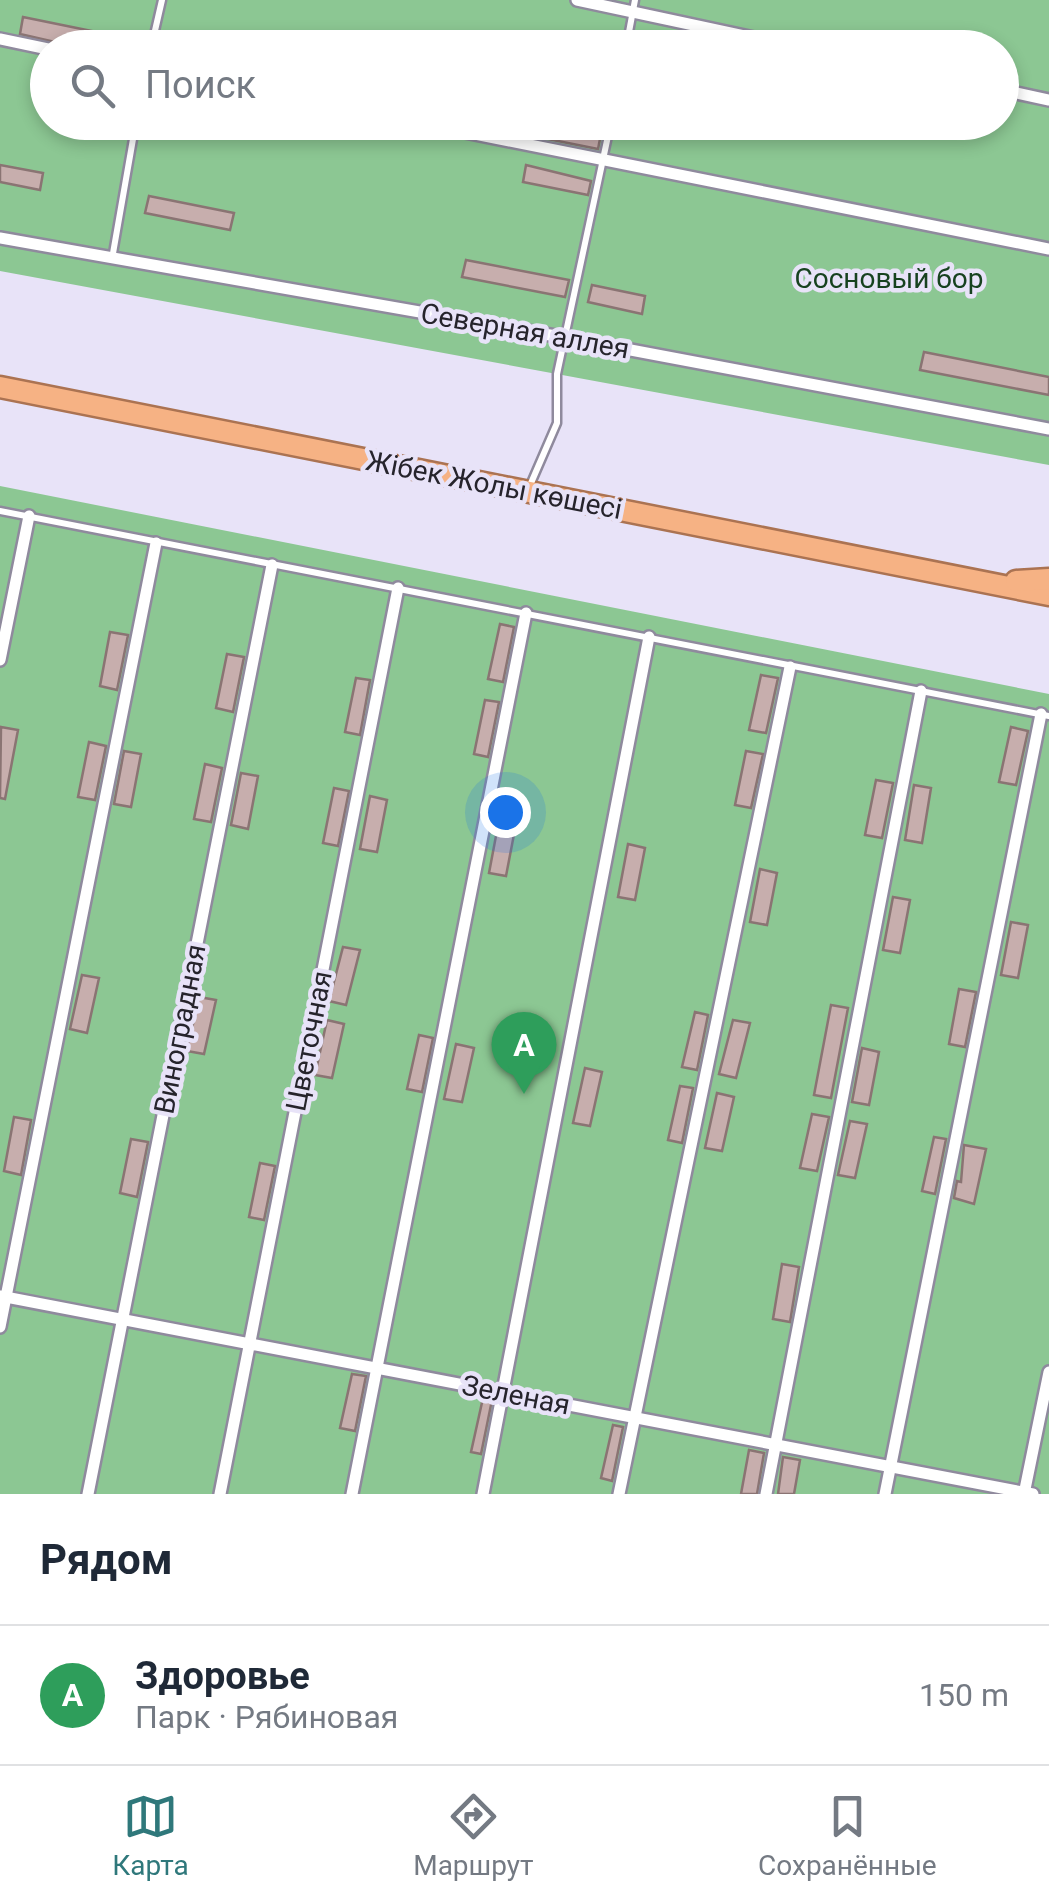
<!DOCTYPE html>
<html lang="ru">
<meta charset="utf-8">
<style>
:root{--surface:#fff;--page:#f2f2f3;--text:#1f2937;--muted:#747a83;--line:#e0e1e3;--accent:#2f787b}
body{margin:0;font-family:Roboto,sans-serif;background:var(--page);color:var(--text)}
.you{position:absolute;left:505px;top:812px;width:35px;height:35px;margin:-25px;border:8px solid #fff;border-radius:50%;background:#1a73e8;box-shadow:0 0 0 15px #1a73e833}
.badge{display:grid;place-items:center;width:65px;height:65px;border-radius:50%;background:var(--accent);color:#fff;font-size:32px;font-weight:700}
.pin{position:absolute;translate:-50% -82px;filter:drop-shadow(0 2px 5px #0008)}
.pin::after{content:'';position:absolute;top:52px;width:35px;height:30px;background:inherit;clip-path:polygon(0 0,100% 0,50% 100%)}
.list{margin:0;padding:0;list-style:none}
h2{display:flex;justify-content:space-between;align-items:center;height:130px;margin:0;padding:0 40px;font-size:42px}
h2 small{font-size:32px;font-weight:400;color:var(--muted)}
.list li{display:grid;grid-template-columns:65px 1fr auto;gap:30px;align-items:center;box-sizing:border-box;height:140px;padding:0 40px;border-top:2px solid var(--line)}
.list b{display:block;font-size:38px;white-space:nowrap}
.list p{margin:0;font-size:32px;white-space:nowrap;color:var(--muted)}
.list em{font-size:32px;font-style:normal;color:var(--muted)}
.icon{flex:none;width:55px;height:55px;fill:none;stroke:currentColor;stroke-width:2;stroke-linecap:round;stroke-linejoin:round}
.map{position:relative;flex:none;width:1049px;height:1494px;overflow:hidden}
.search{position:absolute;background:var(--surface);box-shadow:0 5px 15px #0003;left:30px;right:30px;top:30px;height:110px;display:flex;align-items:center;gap:25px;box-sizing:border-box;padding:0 35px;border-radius:55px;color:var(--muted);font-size:38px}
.sheet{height:270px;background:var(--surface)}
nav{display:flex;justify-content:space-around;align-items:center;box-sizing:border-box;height:140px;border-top:2px solid var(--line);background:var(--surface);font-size:28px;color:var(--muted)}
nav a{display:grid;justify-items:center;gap:5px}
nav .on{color:var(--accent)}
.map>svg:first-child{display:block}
</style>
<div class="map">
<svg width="1049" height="1494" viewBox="0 0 1049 1494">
<rect width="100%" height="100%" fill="#e8e3f8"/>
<g fill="#8cc793" fill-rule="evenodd">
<path d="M0,0H1049V465L0,271ZM48,48H1002V122H48Z"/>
<path d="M0,486L1049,694V1494H0Z"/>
</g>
<g fill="#c7aead" stroke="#8a7473" stroke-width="2.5">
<path d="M23,17L111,35L108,48H81L20,34Z"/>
<path d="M535,122L601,134L598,149L533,136Z"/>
<path d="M0,165L43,173L40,190L0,182Z"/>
<path d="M526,165L591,181L588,195L523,182Z"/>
<path d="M149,196L234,213L230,230L145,213Z"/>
<path d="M466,260L569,280L565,297L462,277Z"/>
<path d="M592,285L645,296L642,314L588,302Z"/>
<path d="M924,352L1049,377V395L920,370Z"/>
<path d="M500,624L514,627L503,682L488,679Z"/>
<path d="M110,632L128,635L117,690L100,686Z"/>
<path d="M227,654L244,657L233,712L216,708Z"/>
<path d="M761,675L778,678L766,733L749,730Z"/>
<path d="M356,678L370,680L360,735L345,732Z"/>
<path d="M485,700L499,702L488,757L474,754Z"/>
<path d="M1,727L18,730L5,799L0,798Z"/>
<path d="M1011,727L1028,731L1016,785L999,782Z"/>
<path d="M89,742L106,746L95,800L78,797Z"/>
<path d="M124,751L141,754L131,807L114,804Z"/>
<path d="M746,751L763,754L751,808L735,805Z"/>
<path d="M205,764L222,768L211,822L194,819Z"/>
<path d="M241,773L258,776L248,829L231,825Z"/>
<path d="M876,780L893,783L882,838L865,835Z"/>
<path d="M914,785L931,788L922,843L905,840Z"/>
<path d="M334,788L349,791L338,846L323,843Z"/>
<path d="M370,796L387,800L377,852L360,849Z"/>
<path d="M499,820L516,824L506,876L489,873Z"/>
<path d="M628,844L645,848L635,900L618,897Z"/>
<path d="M760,869L777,873L767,925L750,922Z"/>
<path d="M893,897L910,900L900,953L883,950Z"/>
<path d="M1011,922L1028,925L1018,978L1001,975Z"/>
<path d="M343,947L360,950L346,1005L329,1001Z"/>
<path d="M82,975L99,978L87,1033L70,1029Z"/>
<path d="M959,989L976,992L965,1047L949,1044Z"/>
<path d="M199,997L216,1000L204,1054L187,1051Z"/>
<path d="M831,1005L848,1008L831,1098L814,1095Z"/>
<path d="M695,1012L708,1015L697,1070L682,1067Z"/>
<path d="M327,1020L344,1024L332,1078L315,1075Z"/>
<path d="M733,1020L750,1023L736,1078L719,1074Z"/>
<path d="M419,1035L433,1038L422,1092L407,1089Z"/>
<path d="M456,1044L474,1048L462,1102L444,1099Z"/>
<path d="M862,1048L879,1052L869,1105L852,1102Z"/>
<path d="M585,1068L602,1072L590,1126L573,1123Z"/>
<path d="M680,1086L693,1088L682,1143L668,1140Z"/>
<path d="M717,1093L734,1097L722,1151L705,1148Z"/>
<path d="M812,1114L829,1117L817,1171L800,1168Z"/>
<path d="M14,1117L31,1120L21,1175L4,1171Z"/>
<path d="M850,1121L867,1124L855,1178L838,1175Z"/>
<path d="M934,1137L946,1139L935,1194L922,1191Z"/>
<path d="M131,1139L148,1142L137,1197L120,1193Z"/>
<path d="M964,1145L986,1149L974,1204L954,1198L957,1181L961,1182Z"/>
<path d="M260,1163L275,1166L264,1220L249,1217Z"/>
<path d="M782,1264L799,1267L790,1322L773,1319Z"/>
<path d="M352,1374L366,1376L355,1431L340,1428Z"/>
<path d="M483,1398L492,1400L481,1454L471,1452Z"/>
<path d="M613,1425L623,1427L612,1481L601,1478Z"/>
<path d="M749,1450L764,1453L757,1494H741Z"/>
<path d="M783,1457L800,1460L794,1494H778Z"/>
</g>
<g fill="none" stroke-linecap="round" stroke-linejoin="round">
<g stroke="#8f8a9d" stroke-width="11">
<g id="service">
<path d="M151,48L162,0"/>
<path d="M626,48L635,0"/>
<path d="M112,259L136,122"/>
<path d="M528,490L557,423V374L611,122"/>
<path d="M0,511L1049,716"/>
</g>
</g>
<g stroke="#8f8a9d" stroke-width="16">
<g id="minor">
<path d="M577,0L801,48"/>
<path d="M0,39L48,49"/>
<path d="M1002,90L1049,100"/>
<path d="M415,122L1049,249"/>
<path d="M0,238L567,338L1049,429"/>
<path d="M0,660L29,516"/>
<path d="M0,1296L1033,1494"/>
<path d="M0,1327L156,543"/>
<path d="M88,1494L272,565"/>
<path d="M220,1494L398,588"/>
<path d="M352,1494L526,613"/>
<path d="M483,1494L649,637"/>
<path d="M619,1494L790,667"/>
<path d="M766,1494L921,691"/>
<path d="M885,1494L1041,714"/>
<path d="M1024,1494L1049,1372"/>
</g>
</g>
<g stroke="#ab7352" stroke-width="25">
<g id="trunk">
<path d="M0,387L1049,595"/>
<path d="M1016,581L1049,579"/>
</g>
</g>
<use href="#service" stroke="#fff" stroke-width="6"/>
<use href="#minor" stroke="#fff" stroke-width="11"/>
<use href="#trunk" stroke="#f6b284" stroke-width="20"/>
</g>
<g text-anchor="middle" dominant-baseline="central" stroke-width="9" stroke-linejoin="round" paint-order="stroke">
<g font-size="28" fill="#17421f" stroke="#e8e3f8">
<text x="889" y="278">Сосновый бор</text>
</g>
<g font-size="28" fill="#26242c" stroke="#e8e3f8">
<text transform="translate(525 331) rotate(10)">Северная аллея</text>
<text transform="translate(494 485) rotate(11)">Жібек Жолы көшесі</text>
<text transform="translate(180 1029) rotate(-79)">Виноградная</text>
<text transform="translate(309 1041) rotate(-79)">Цветочная</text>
<text transform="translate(516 1395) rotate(11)">Зеленая</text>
</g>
</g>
</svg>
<div class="you"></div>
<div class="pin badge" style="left:524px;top:1094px;background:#2e9e5b">A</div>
<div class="search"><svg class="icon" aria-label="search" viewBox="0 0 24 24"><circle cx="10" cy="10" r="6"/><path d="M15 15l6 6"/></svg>Поиск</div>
</div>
<section class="sheet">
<h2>Рядом<small></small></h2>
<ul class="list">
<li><span class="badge" style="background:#2e9e5b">A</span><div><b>Здоровье</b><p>Парк · Рябиновая</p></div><em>150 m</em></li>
</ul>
</section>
<nav>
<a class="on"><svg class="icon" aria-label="map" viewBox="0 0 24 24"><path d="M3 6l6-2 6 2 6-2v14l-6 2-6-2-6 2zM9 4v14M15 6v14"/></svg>Карта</a>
<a><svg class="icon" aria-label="directions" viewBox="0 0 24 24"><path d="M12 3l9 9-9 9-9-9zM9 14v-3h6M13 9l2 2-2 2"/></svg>Маршрут</a>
<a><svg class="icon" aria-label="saved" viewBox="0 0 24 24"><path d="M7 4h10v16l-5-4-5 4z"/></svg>Сохранённые</a>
</nav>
